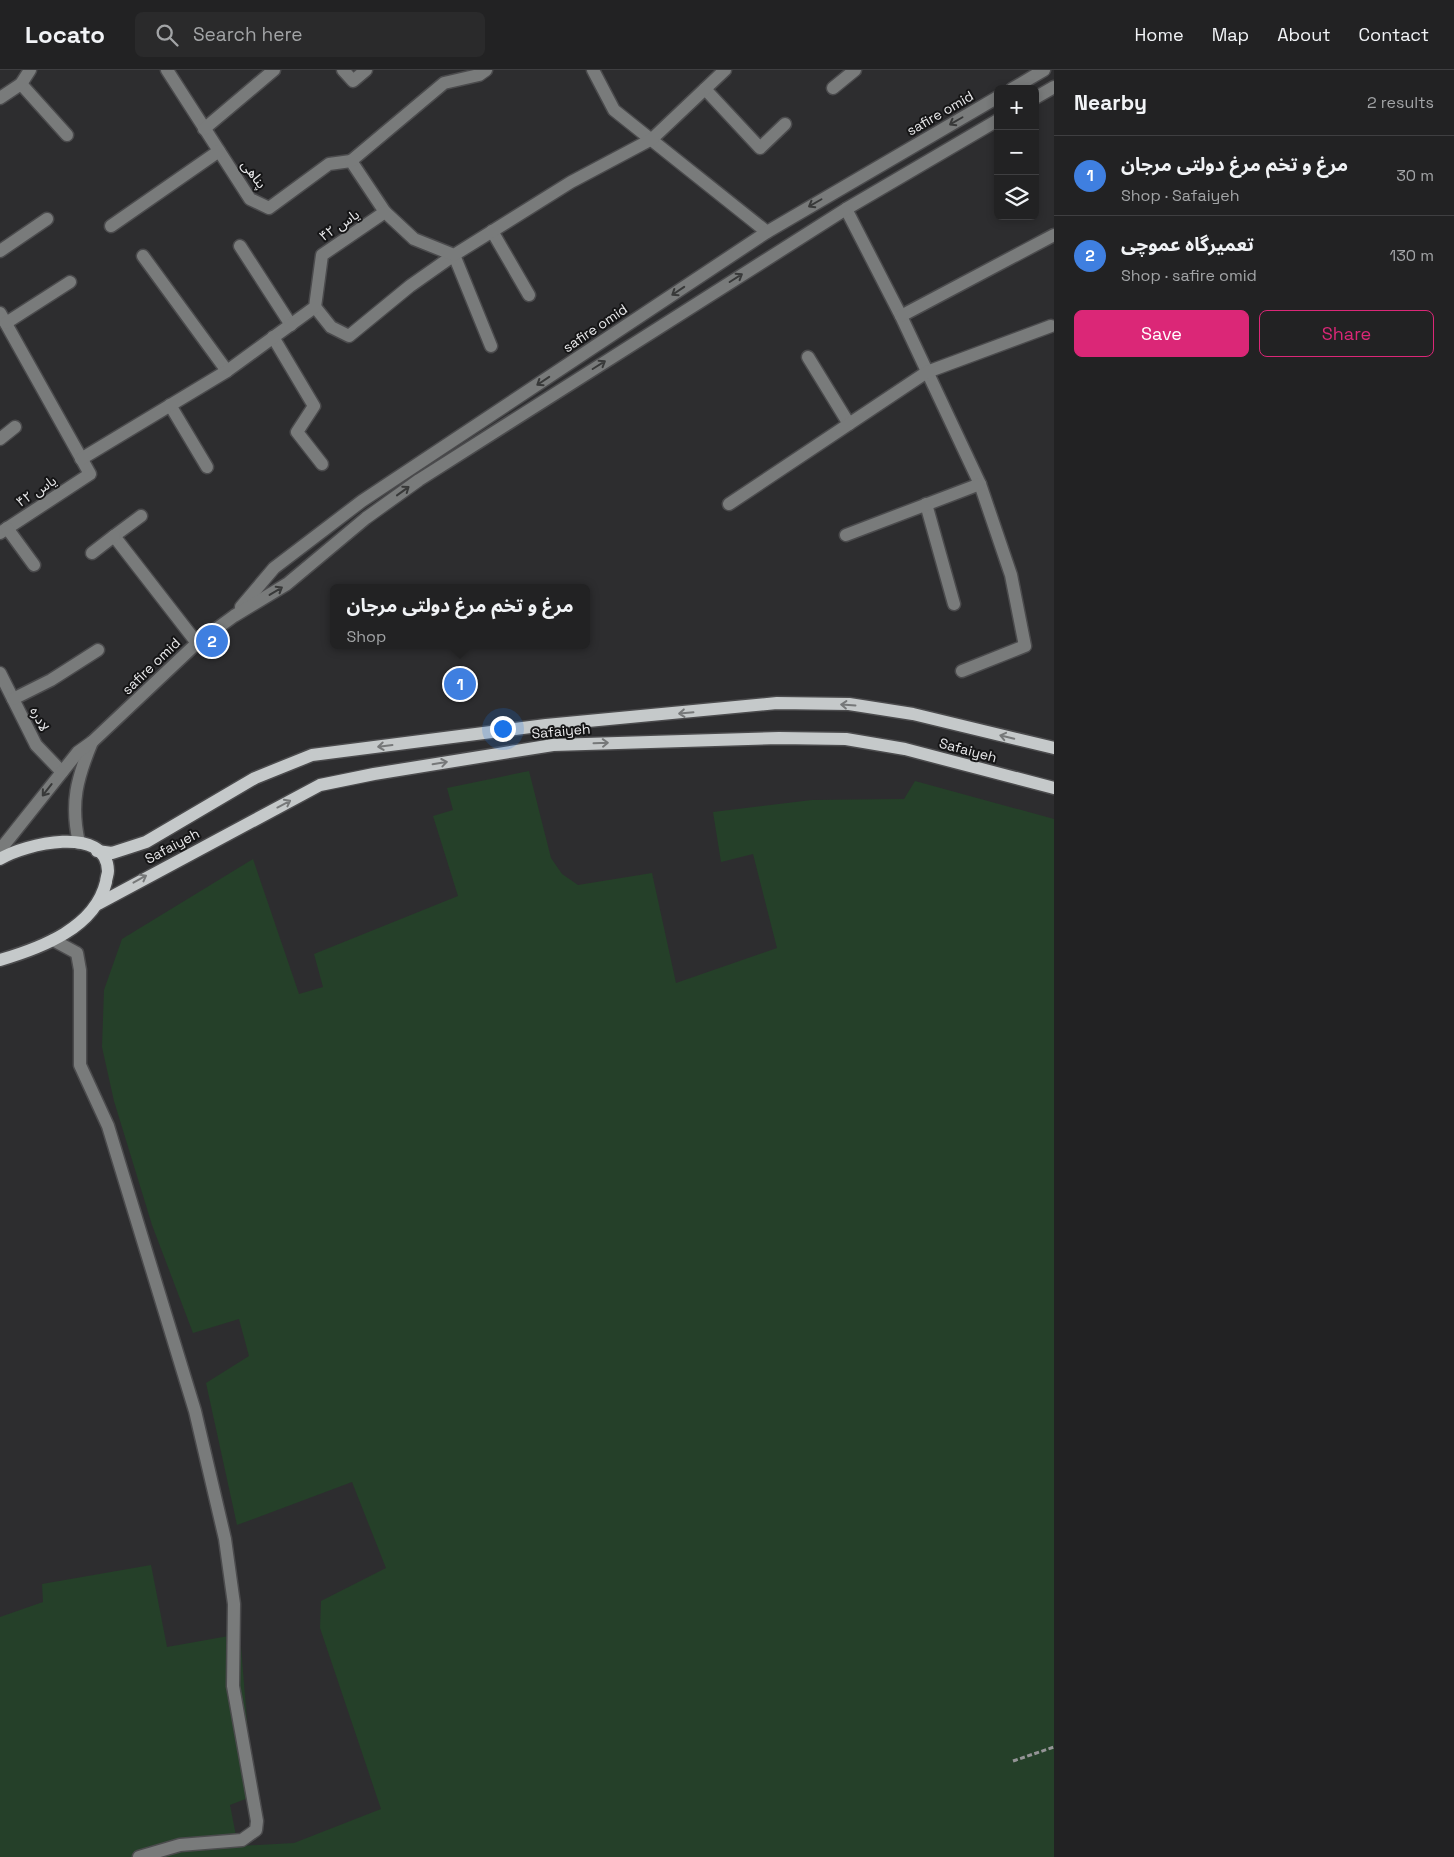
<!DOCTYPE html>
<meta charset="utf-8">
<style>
:root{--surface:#222223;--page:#2a2a2b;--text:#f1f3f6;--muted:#a2a4a6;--line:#3f3f41;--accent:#db2777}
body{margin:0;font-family:"Space Grotesk","Noto Sans Arabic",sans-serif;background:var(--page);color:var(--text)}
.controls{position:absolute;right:15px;top:15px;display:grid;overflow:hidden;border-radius:8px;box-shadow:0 2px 8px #0003}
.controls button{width:45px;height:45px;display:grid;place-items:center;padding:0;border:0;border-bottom:1px solid var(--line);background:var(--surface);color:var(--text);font:25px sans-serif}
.you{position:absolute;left:502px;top:658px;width:18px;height:18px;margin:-12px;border:4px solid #fff;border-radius:50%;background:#1a73e8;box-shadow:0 0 0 8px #1a73e833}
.badge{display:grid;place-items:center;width:32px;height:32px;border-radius:50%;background:var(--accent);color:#fff;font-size:16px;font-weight:700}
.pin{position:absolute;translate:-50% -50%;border:2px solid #fff;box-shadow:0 1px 5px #0006}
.popup{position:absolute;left:330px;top:514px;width:260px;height:65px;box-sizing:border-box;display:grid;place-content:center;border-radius:8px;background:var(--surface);filter:drop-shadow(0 1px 4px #0005);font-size:16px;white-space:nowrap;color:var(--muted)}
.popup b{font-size:19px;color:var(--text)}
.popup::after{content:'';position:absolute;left:50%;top:100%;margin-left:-10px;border:10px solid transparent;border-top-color:var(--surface)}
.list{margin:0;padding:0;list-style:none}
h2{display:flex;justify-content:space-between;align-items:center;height:65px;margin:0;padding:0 20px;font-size:21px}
h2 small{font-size:16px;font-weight:400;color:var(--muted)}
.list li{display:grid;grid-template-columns:32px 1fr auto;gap:15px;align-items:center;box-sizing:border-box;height:80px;padding:0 20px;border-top:1px solid var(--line)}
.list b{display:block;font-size:19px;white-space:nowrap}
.list p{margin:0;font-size:16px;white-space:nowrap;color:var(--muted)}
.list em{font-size:16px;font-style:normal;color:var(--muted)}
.actions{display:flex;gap:10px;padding:15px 20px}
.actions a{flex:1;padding:11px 0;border:1px solid var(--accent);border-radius:8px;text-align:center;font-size:18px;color:var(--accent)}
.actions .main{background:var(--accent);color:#fff}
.icon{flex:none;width:28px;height:28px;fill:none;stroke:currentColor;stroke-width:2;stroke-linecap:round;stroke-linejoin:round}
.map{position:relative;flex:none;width:1054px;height:1787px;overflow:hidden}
header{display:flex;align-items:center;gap:30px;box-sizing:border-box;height:70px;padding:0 25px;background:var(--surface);border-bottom:1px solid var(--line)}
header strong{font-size:24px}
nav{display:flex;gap:28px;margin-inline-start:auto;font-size:18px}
.search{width:350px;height:45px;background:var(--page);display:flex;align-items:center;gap:12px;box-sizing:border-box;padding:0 18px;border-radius:8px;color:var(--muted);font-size:19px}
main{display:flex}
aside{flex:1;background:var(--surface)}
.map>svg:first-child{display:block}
</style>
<header>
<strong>Locato</strong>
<div class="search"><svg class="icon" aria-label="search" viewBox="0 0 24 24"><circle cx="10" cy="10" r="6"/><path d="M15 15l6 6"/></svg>Search here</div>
<nav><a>Home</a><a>Map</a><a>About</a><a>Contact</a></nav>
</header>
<main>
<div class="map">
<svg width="1054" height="1787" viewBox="0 0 1054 1787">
<rect width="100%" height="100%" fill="#2d2d2f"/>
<path fill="#254029" d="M529,701L551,788L562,804L578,815L652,803L676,913L777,878L753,784L721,792L713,742L812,730L904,729L915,711L1054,749V1787H0V1547L43,1532L42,1514L151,1495L167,1577L240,1564L253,1726L230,1735L238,1776L294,1773L381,1739L320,1558L321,1531L386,1498L352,1412L237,1455L206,1313L249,1286L239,1249L193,1263L152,1155L114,1031L102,977L104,920L122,869L253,789L299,924L323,917L314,884L458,826L433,746L453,740L447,718Z"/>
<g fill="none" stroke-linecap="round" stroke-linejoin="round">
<g stroke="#4b4b4d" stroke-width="15">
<g id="minor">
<path d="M167,0L250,129L269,138L329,94L351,91L385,142"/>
<path d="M343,0L353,11L366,0"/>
<path d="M593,0L614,40L767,162"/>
<path d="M21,14L67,65"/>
<path d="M833,18L855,0"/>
<path d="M705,19L760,78L785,54"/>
<path d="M1012,19L1044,0"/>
<path d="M0,28L21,14L30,0"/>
<path d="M1035,28L1054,17"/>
<path d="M204,59L274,0"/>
<path d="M351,91L444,13L479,5L486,0"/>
<path d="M846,139L901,246L980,414L1011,505L1025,576L962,601"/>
<path d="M111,156L219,81"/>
<path d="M492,161L529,225"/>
<path d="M240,176L291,255"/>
<path d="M0,181L47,149"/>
<path d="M143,186L227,301"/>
<path d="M315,237L331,257L349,266L410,216L454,185L491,276"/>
<path d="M0,243L90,404L0,463"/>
<path d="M901,246L1054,165"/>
<path d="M6,253L70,212"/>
<path d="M273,267L314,336L297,362L322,394"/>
<path d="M808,287L849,354"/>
<path d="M170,335L207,397"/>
<path d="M0,369L15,357"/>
<path d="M81,389L227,301L315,237L322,185L385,142L414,169L454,185L571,112L652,69L725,0"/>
<path d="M729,434L927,302L1051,256"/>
<path d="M926,434L954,534"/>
<path d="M141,446L114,466L197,573"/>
<path d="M7,458L34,495"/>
<path d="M846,465L980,414"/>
<path d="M92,483L114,466"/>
<path d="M241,537L274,498L362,431L767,162L998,27"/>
<path d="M0,603L36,675L62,702"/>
<path d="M13,629L51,610L98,580"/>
<path d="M79,773C70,733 77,708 92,672"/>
<path d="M0,780L78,682L92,672L197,573L234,546L287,514L366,448L419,410L846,139L998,50"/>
<path d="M53,870L77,883L80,900V995L108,1056L195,1341L225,1469L234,1534L233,1616L257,1751L256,1760L242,1770L180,1775L139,1787"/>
</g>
</g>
<g stroke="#4b4b4d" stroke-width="15">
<g id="major">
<path d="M97,781L112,783L146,772L255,708L312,685L546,655L777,633L849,634L913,644L1054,678"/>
<path d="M0,789C24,774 107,754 108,801C108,804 106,809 106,812C95,858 41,878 0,890"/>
<path d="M98,834L320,715L374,704L553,675L779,668L846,669L905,679L1054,718"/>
</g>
</g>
<path stroke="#949496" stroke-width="3" stroke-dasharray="5 2.5" stroke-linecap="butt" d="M1013,1691L1054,1677"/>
<use href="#minor" stroke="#797b7b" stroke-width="12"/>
<use href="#major" stroke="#c5c9ca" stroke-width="12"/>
</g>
<defs><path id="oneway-shaft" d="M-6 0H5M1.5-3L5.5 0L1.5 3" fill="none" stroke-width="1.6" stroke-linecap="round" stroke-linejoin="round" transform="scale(1.25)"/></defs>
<g stroke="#383939">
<use href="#oneway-shaft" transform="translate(956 51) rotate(150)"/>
<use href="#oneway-shaft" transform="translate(815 133) rotate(150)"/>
<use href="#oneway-shaft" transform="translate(736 208) rotate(-32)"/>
<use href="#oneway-shaft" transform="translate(678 221) rotate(146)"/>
<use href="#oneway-shaft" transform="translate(599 295) rotate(-32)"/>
<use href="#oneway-shaft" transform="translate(543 311) rotate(146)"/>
<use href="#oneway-shaft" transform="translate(403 421) rotate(-36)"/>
<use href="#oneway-shaft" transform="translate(276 521) rotate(-31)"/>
<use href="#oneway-shaft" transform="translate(47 720) rotate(128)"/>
</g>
<g stroke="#767879">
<use href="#oneway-shaft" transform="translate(848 635) rotate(-176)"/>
<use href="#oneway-shaft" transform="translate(686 643) rotate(175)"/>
<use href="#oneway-shaft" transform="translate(1007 667) rotate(-166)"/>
<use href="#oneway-shaft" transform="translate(601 673) rotate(-2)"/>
<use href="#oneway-shaft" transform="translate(385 676) rotate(173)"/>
<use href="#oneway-shaft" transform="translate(440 693) rotate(-9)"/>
<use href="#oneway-shaft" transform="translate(284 734) rotate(-28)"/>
<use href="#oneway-shaft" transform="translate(140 809) rotate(-29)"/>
</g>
<g text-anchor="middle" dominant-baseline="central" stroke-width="4" stroke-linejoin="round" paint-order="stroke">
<g font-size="14" fill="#e8e8ea" stroke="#151516">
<text transform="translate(940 43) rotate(-30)">safire omid</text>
<text transform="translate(254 104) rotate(53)">پناهی</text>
<text transform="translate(339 155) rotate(-34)">یاس ۴۲</text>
<text transform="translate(595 258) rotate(-34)">safire omid</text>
<text transform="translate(36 421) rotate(-33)">یاس ۴۲</text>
<text transform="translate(151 596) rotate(-44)">safire omid</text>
<text transform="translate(40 649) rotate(63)">لادره</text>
<text transform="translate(561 661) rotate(-5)">Safaiyeh</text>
<text transform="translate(968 680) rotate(15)">Safaiyeh</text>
<text transform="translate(172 776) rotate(-28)">Safaiyeh</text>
</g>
</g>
</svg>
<div class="controls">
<button>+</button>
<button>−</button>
<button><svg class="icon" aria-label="layers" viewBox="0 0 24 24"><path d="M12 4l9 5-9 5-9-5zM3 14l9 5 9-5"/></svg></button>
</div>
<div class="you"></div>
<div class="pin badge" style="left:460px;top:614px;background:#3f7fe0">1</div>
<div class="popup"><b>مرغ و تخم مرغ دولتی مرجان</b>Shop</div>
<div class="pin badge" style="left:212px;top:571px;background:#3f7fe0">2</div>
</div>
<aside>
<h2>Nearby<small>2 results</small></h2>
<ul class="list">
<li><span class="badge" style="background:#3f7fe0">1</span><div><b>مرغ و تخم مرغ دولتی مرجان</b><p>Shop · Safaiyeh</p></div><em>30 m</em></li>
<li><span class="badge" style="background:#3f7fe0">2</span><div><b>تعمیرگاه عموچی</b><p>Shop · safire omid</p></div><em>130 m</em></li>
</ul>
<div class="actions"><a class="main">Save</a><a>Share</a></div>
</aside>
</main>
